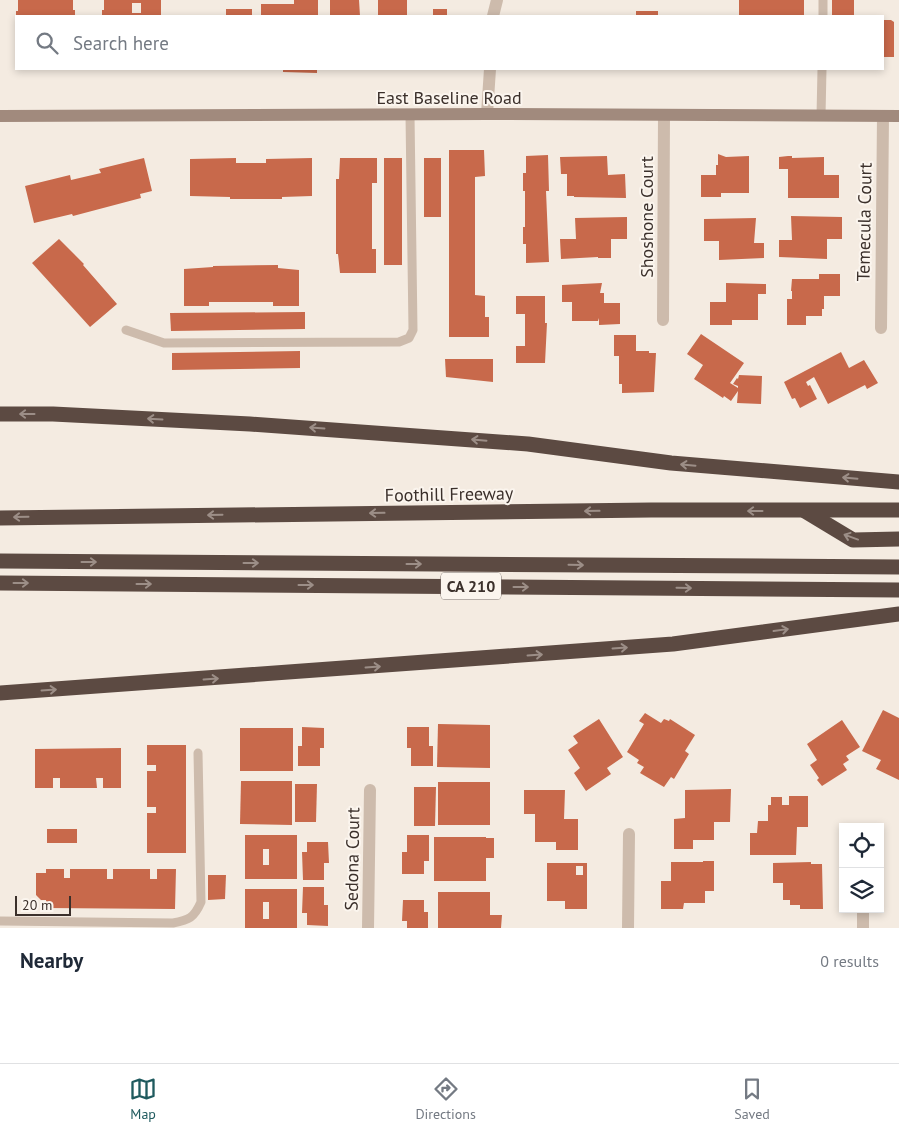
<!DOCTYPE html>
<style>
:root{--surface:#fff;--page:#f2f2f3;--text:#1f2937;--muted:#747a83;--line:#e0e1e3;--accent:#1f5a5e}
body{margin:0;font-family:"PT Sans",sans-serif;background:var(--page);color:var(--text)}
.controls{position:absolute;right:15px;bottom:15px;display:grid;overflow:hidden;border-radius:0px;box-shadow:0 2px 8px #0003}
.controls button{width:45px;height:45px;display:grid;place-items:center;padding:0;border:0;border-bottom:1px solid var(--line);background:var(--surface);color:var(--text);font:25px sans-serif}
.scale{position:absolute;left:15px;bottom:12px;width:56px;box-sizing:border-box;padding-left:5px;border:2px solid #3b302b;border-top:0;font-size:14px;line-height:18px;white-space:nowrap;color:#3b302b;-webkit-text-stroke:4px #fbf5ee;paint-order:stroke}
.list{margin:0;padding:0;list-style:none}
h2{display:flex;justify-content:space-between;align-items:center;height:65px;margin:0;padding:0 20px;font-size:21px}
h2 small{font-size:16px;font-weight:400;color:var(--muted)}
.icon{flex:none;width:28px;height:28px;fill:none;stroke:currentColor;stroke-width:2;stroke-linecap:round;stroke-linejoin:round}
.map{position:relative;flex:none;width:899px;height:928px;overflow:hidden}
.search{position:absolute;background:var(--surface);box-shadow:0 2px 8px #0003;left:15px;right:15px;top:15px;height:55px;display:flex;align-items:center;gap:12px;box-sizing:border-box;padding:0 18px;border-radius:0px;color:var(--muted);font-size:19px}
.sheet{height:135px;background:var(--surface)}
nav{display:flex;justify-content:space-around;align-items:center;box-sizing:border-box;height:70px;border-top:1px solid var(--line);background:var(--surface);font-size:14px;color:var(--muted)}
nav a{display:grid;justify-items:center;gap:2px}
nav .on{color:var(--accent)}
.map>svg:first-child{display:block}
</style>
<div class="map">
<svg width="899" height="928" viewBox="0 0 899 928">
<rect width="100%" height="100%" fill="#f4ebe1"/>
<g fill="#c8694b" fill-rule="evenodd">
<path d="M18,0H73V10H75V16H16V11H18Z"/>
<path d="M104,0H161V16H102V10H104ZM132,3H141V13H132Z"/>
<path d="M294,0H318V16H261V4H294Z"/>
<path d="M330,0H359L360,16H330Z"/>
<rect x="378" y="0" width="29" height="16"/>
<rect x="739" y="0" width="65" height="16"/>
<rect x="832" y="0" width="22" height="16"/>
<rect x="226" y="9" width="26" height="7"/>
<rect x="433" y="9" width="14" height="7"/>
<rect x="636" y="11" width="22" height="5"/>
<path d="M883,20H891L894,22V57H883Z"/>
<path d="M283,69H317V73L283,72Z"/>
<path d="M449,150H484L485,176L475,177V295L485,296V317H489V337H449Z"/>
<path d="M718,154L726,157L749,156V193H721V197H701V175H716V165H718Z"/>
<path d="M548,155L549,191H546L549,262L526,263V244H523V227H525V191H523V173H526V156Z"/>
<path d="M607,156L608,175L625,174L626,198L574,197V196H567V174H561L560,157Z"/>
<path d="M788,156H792V158L824,157V175H839V198H788V169H779V157Z"/>
<path d="M144,158L152,191L140,194L141,198L73,216L72,214L34,223L25,186L70,175L71,180L101,173L99,169Z"/>
<path d="M236,158V163H266V159L312,158V196L282,197V199H230V197L190,196V159Z"/>
<path d="M340,158H377V183H372V249H376V273H340L338,254H336V179H339Z"/>
<rect x="384" y="158" width="18" height="107"/>
<rect x="424" y="158" width="17" height="59"/>
<path d="M791,216L842,217V239H827V259L779,257V240H792Z"/>
<path d="M627,217V239H611V258H598V257L561,259L560,239H576L575,218Z"/>
<path d="M756,218L754,243H764V258L719,260V241H704V219Z"/>
<path d="M59,239L84,264L83,265L117,304L90,327L32,263Z"/>
<path d="M278,265V268L299,270V306H273V302H209V306H184V269L213,267V266Z"/>
<path d="M819,274H840V296H824V309H822V316H806V325H787V299H792V291H791L792,279H819Z"/>
<path d="M602,283L600,293H604V303H620V324L599,325V318L598,321H572V302H562V285Z"/>
<path d="M726,283L766,284V294H758V320H732V325H710V302H726Z"/>
<path d="M516,296H545V323H547L545,363H516V346H525V314H516Z"/>
<path d="M305,312V329L171,331L170,313Z"/>
<path d="M701,334L744,363L730,383L738,388V386L733,384L737,378L738,379L739,375L762,376L761,404L737,403L738,391L731,401L724,396L723,398L694,379L703,365L687,354Z"/>
<path d="M614,335H636V351H649V353H656L654,392L622,393V384H619V356H614Z"/>
<path d="M300,351V368L172,370V353Z"/>
<path d="M841,352L849,368L864,360L878,383L867,389L865,385L828,404L814,377L806,382L808,386L810,385L817,399L800,408L795,398L792,399L784,382Z"/>
<path d="M445,359H493V382L446,377Z"/>
<path d="M883,710L899,718V780L876,769L881,760L862,751Z"/>
<path d="M645,713L661,723L664,719L669,721L670,719L695,735L685,751L689,754L674,779L671,777L664,787L640,773L644,767L637,763L639,760L627,752L644,724L639,721Z"/>
<path d="M599,719L623,757L607,768L611,774L586,791L574,773L580,768L568,750L578,743L573,736Z"/>
<path d="M842,720L860,747L846,756L849,760L843,764L847,770L822,786L817,780L819,778L810,765L817,760L807,744Z"/>
<path d="M438,724L490,725V768L437,767Z"/>
<path d="M302,727L324,728V748H320V766H298V746H302Z"/>
<path d="M407,727H429V746H433V766H411V748H407Z"/>
<rect x="240" y="728" width="53" height="43"/>
<path d="M147,745H186V853H147V813H156V807H147V771H156V765H147Z"/>
<path d="M121,748V788H103V778H96L97,788H60V778H53V788H35V749Z"/>
<path d="M241,781H292V825L240,824Z"/>
<rect x="438" y="782" width="52" height="43"/>
<path d="M295,784H317L316,822H295Z"/>
<path d="M414,787H436L435,826H414Z"/>
<path d="M731,789L730,822H714V840H693V849H674V819L685,818V790Z"/>
<path d="M524,790H565L564,819H578V850H556V842H535V814H524Z"/>
<path d="M789,796H808V827H797L796,855H750V833H757L758,821H768V805H771V797H782V805H789Z"/>
<rect x="47" y="829" width="30" height="14"/>
<path d="M245,835H297V879H245ZM263,849H269V865H263Z"/>
<path d="M407,835H429V861H424V874H402V852H407Z"/>
<path d="M434,837H486V838H494V858H486V881H434Z"/>
<path d="M307,842H328L329,863H324V880H303L302,852H307Z"/>
<path d="M703,861H714V891H705V903H684L683,909H661V881H671V862H703Z"/>
<path d="M811,862V864H822L823,909H800V905H790V900H783V883H773V863Z"/>
<path d="M547,863H587V909H565V901H547ZM576,866H583V875H576Z"/>
<path d="M46,869H64V878H70V869H107V879H113V869H150V879H157V869H176L175,909L46,908V900H41L36,895V873H46Z"/>
<path d="M208,875H226L225,899L208,900Z"/>
<path d="M303,887H324V905H328V926L307,925V913H302Z"/>
<path d="M245,889H297V928H245ZM263,902H269V919H263Z"/>
<path d="M438,892H490V915H502L501,928H438Z"/>
<path d="M403,900H424V912H428V928H407V921H402Z"/>
</g>
<g fill="none" stroke-linecap="round" stroke-linejoin="round">
<g stroke="#cdbbac" stroke-width="9">
<path d="M823,16V0"/>
<path d="M821,116L822,69"/>
<path d="M126,330L164,343L399,342L409,338L413,330L410,115"/>
<path d="M0,921L173,923C189,920 194,918 201,902L198,753"/>
</g>
<g stroke="#cdbbac" stroke-width="12">
<path d="M493,16L497,0"/>
<path d="M487,114L490,69"/>
<path d="M663,320L664,115"/>
<path d="M881,328L883,116"/>
<path d="M863,909V928"/>
<path d="M368,928L370,790"/>
<path d="M628,928L629,834"/>
</g>
<path stroke="#a18a7d" stroke-width="12" d="M0,116L487,114L899,116"/>
<g stroke="#5c4a42" stroke-width="15">
<path d="M0,414H53L250,424L528,444L671,463L899,482"/>
<path d="M805,511L853,540L899,539"/>
<path d="M0,518L651,510H899"/>
<path d="M0,561L899,567"/>
<path d="M0,583L899,590"/>
<path d="M0,693L673,644L899,614"/>
</g>
</g>
<defs><path id="oneway-shaft" d="M-6 0H5M1.5-3L5.5 0L1.5 3" fill="none" stroke-width="1.6" stroke-linecap="round" stroke-linejoin="round" transform="scale(1.25)"/></defs>
<g stroke="#9c8e87">
<use href="#oneway-shaft" transform="translate(27 414) rotate(180)"/>
<use href="#oneway-shaft" transform="translate(155 419) rotate(-177)"/>
<use href="#oneway-shaft" transform="translate(317 428) rotate(-176)"/>
<use href="#oneway-shaft" transform="translate(479 440) rotate(-175)"/>
<use href="#oneway-shaft" transform="translate(688 465) rotate(-175)"/>
<use href="#oneway-shaft" transform="translate(850 478) rotate(-175)"/>
<use href="#oneway-shaft" transform="translate(592 511) rotate(179)"/>
<use href="#oneway-shaft" transform="translate(755 511) rotate(-180)"/>
<use href="#oneway-shaft" transform="translate(377 513) rotate(179)"/>
<use href="#oneway-shaft" transform="translate(215 515) rotate(179)"/>
<use href="#oneway-shaft" transform="translate(21 517) rotate(179)"/>
<use href="#oneway-shaft" transform="translate(851 537) rotate(-160)"/>
<use href="#oneway-shaft" transform="translate(89 562)"/>
<use href="#oneway-shaft" transform="translate(251 563)"/>
<use href="#oneway-shaft" transform="translate(414 564)"/>
<use href="#oneway-shaft" transform="translate(576 565) rotate(1)"/>
<use href="#oneway-shaft" transform="translate(21 583)"/>
<use href="#oneway-shaft" transform="translate(144 584)"/>
<use href="#oneway-shaft" transform="translate(306 585)"/>
<use href="#oneway-shaft" transform="translate(521 587)"/>
<use href="#oneway-shaft" transform="translate(684 588) rotate(1)"/>
<use href="#oneway-shaft" transform="translate(781 630) rotate(-8)"/>
<use href="#oneway-shaft" transform="translate(620 648) rotate(-4)"/>
<use href="#oneway-shaft" transform="translate(535 655) rotate(-4)"/>
<use href="#oneway-shaft" transform="translate(373 667) rotate(-4)"/>
<use href="#oneway-shaft" transform="translate(211 679) rotate(-4)"/>
<use href="#oneway-shaft" transform="translate(49 690) rotate(-4)"/>
</g>
<g text-anchor="middle" dominant-baseline="central" stroke-width="4" stroke-linejoin="round" paint-order="stroke">
<rect fill="#fbf5ee" stroke="#756b66" stroke-width="1" x="441" y="572.5" width="60" height="27" rx="4"/>
<g font-size="16" font-weight="bold" fill="#3b302b">
<text x="471" y="586">CA 210</text>
</g>
<g font-size="18" fill="#3b302b" stroke="#fbf5ee">
<text x="449" y="97">East Baseline Road</text>
<text transform="translate(646 217) rotate(-90)">Shoshone Court</text>
<text transform="translate(864 222) rotate(-89)">Temecula Court</text>
<text transform="translate(449 494) rotate(-1)">Foothill Freeway</text>
<text transform="translate(352 859) rotate(-89)">Sedona Court</text>
</g>
</g>
</svg>
<div class="controls">
<button><svg class="icon" aria-label="locate" viewBox="0 0 24 24"><circle cx="12" cy="12" r="6"/><path d="M12 2v4M12 18v4M2 12h4M18 12h4"/></svg></button>
<button><svg class="icon" aria-label="layers" viewBox="0 0 24 24"><path d="M12 4l9 5-9 5-9-5zM3 14l9 5 9-5"/></svg></button>
</div>
<div class="scale">20 m</div>
<div class="search"><svg class="icon" aria-label="search" viewBox="0 0 24 24"><circle cx="10" cy="10" r="6"/><path d="M15 15l6 6"/></svg>Search here</div>
</div>
<section class="sheet">
<h2>Nearby<small>0 results</small></h2>
<ul class="list">
</ul>
</section>
<nav>
<a class="on"><svg class="icon" aria-label="map" viewBox="0 0 24 24"><path d="M3 6l6-2 6 2 6-2v14l-6 2-6-2-6 2zM9 4v14M15 6v14"/></svg>Map</a>
<a><svg class="icon" aria-label="directions" viewBox="0 0 24 24"><path d="M12 3l9 9-9 9-9-9zM9 14v-3h6M13 9l2 2-2 2"/></svg>Directions</a>
<a><svg class="icon" aria-label="saved" viewBox="0 0 24 24"><path d="M7 4h10v16l-5-4-5 4z"/></svg>Saved</a>
</nav>
